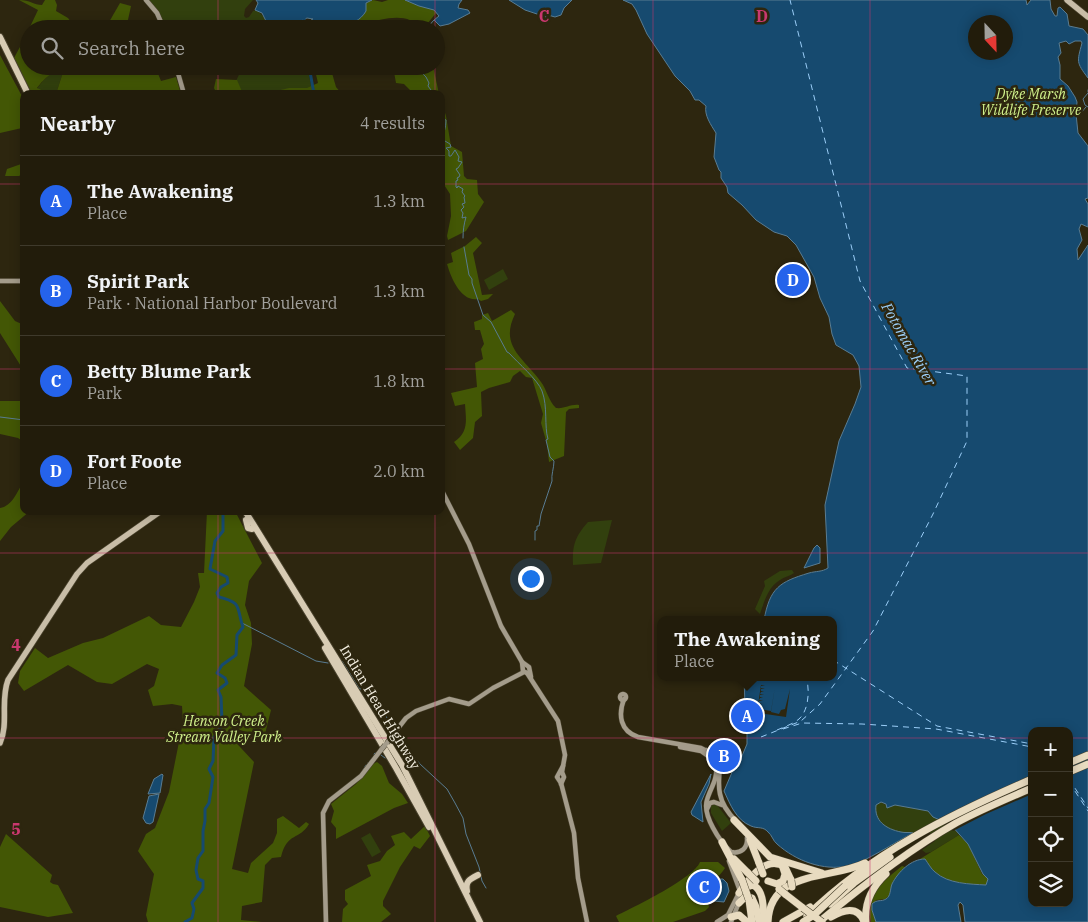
<!DOCTYPE html>
<meta charset="utf-8">
<style>
:root{--surface:#221c0b;--page:#2a2514;--text:#f1f3f6;--muted:#a2a19d;--line:#3f3a2c;--accent:#2563eb}
body{margin:0;font-family:"IBM Plex Serif",serif;background:var(--page);color:var(--text)}
.controls{position:absolute;right:15px;bottom:15px;display:grid;overflow:hidden;border-radius:10px;box-shadow:0 2px 12px #0003}
.controls button{width:45px;height:45px;display:grid;place-items:center;padding:0;border:0;border-bottom:1px solid var(--line);background:var(--surface);color:var(--text);font:25px sans-serif}
.compass{position:absolute;left:968px;top:15px;width:45px;height:45px;border-radius:50%;background:var(--surface);box-shadow:0 2px 12px #0003;rotate:158deg}
.you{position:absolute;left:530px;top:578px;width:18px;height:18px;margin:-12px;border:4px solid #fff;border-radius:50%;background:#1a73e8;box-shadow:0 0 0 8px #1a73e833}
.badge{display:grid;place-items:center;width:32px;height:32px;border-radius:50%;background:var(--accent);color:#fff;font-size:16px;font-weight:700}
.pin{position:absolute;translate:-50% -50%;border:2px solid #fff;box-shadow:0 1px 5px #0006}
.popup{position:absolute;left:657px;top:616px;width:180px;height:65px;box-sizing:border-box;display:grid;place-content:center;border-radius:10px;background:var(--surface);filter:drop-shadow(0 1px 4px #0005);font-size:16px;white-space:nowrap;color:var(--muted)}
.popup b{font-size:19px;color:var(--text)}
.popup::after{content:'';position:absolute;left:50%;top:100%;margin-left:-10px;border:10px solid transparent;border-top-color:var(--surface)}
.list{margin:0;padding:0;list-style:none}
h2{display:flex;justify-content:space-between;align-items:center;height:65px;margin:0;padding:0 20px;font-size:21px}
h2 small{font-size:16px;font-weight:400;color:var(--muted)}
.list li{display:grid;grid-template-columns:32px 1fr auto;gap:15px;align-items:center;box-sizing:border-box;height:90px;padding:0 20px;border-top:1px solid var(--line)}
.list b{display:block;font-size:19px;white-space:nowrap}
.list p{margin:0;font-size:16px;white-space:nowrap;color:var(--muted)}
.list em{font-size:16px;font-style:normal;color:var(--muted)}
.icon{flex:none;width:28px;height:28px;fill:none;stroke:currentColor;stroke-width:2;stroke-linecap:round;stroke-linejoin:round}
.map{position:relative;flex:none;width:1088px;height:922px;overflow:hidden}
.search{position:absolute;background:var(--surface);box-shadow:0 2px 12px #0003;left:20px;top:20px;width:425px;height:55px;display:flex;align-items:center;gap:12px;box-sizing:border-box;padding:0 18px;border-radius:28px;color:var(--muted);font-size:19px}
.panel{position:absolute;background:var(--surface);box-shadow:0 2px 12px #0003;left:20px;top:90px;width:425px;height:425px;border-radius:10px}
.map>svg:first-child{display:block}
</style>
<div class="map">
<svg width="1088" height="922" viewBox="0 0 1088 922">
<rect width="100%" height="100%" fill="#2d260f"/>
<g fill="#32400e">
<path d="M147,0H253L245,9L244,16L246,18L249,17L253,11L257,10L264,17L268,29H165Z"/>
<path d="M55,66H65L56,94H50L37,89C43,80 47,75 57,71Z"/>
<path d="M243,66H284L295,72L296,71L294,66H307L313,94H221L236,81Z"/>
<path d="M503,269L508,279L489,290L484,280Z"/>
<path d="M612,520L601,563L573,565C572,545 575,537 588,522Z"/>
<path d="M792,570L794,573C790,576 784,577 780,580C768,587 764,602 760,614L755,609L765,586L764,581L780,571Z"/>
<path d="M880,802L890,807L895,805L928,811L931,815L951,825L959,835L931,852L926,853L922,850L935,841L926,826L884,851L883,848L886,827C878,823 875,813 875,805Z"/>
<path d="M714,804L717,805L731,823L722,831L711,813V806Z"/>
<path d="M370,833L381,852L372,857L361,838Z"/>
</g>
<g fill="#435705">
<path d="M19,0C30,0 34,5 42,5L45,0H55L57,5L56,11L68,18L76,29H47L39,23L34,29H29L38,10Z"/>
<path d="M373,0L382,2L388,0H405L419,6L433,9L436,13L423,29H420C410,11 381,19 366,24C362,25 359,28 355,29C348,30 339,29 331,29L352,22L366,11V3Z"/>
<path d="M120,3L131,6L126,29H105Z"/>
<path d="M29,30V38L27,41L29,43V66H55L57,71C48,75 43,80 37,88L50,94H32L14,58Z"/>
<path d="M0,55L24,100V132L22,128L0,133Z"/>
<path d="M65,66H155L161,81L176,77L181,94H56Z"/>
<path d="M314,66H330L336,87L342,94H264L289,88H307L318,83Z"/>
<path d="M398,66H433L439,94H414L404,84L396,83L394,72Z"/>
<path d="M216,79L237,80L243,94H217L214,88Z"/>
<path d="M441,100L446,116L451,146L462,152L464,176L467,179L477,180L478,194L484,202L466,231L448,240L447,236L451,216L450,194L441,180Z"/>
<path d="M24,163V173L19,176H5L7,169Z"/>
<path d="M476,237L482,243L473,253L482,295L493,294L488,299L481,301L478,299C461,302 451,278 447,264L453,262L451,253L465,246Z"/>
<path d="M0,301L15,321L24,325V371L0,333Z"/>
<path d="M511,310L515,314C499,347 524,358 541,382C547,390 548,400 556,408C565,409 570,404 579,405V408L569,409L566,412L564,456L549,462L547,444L541,423L543,414L532,378L526,377L520,371L513,376L510,382L489,388L481,392L482,416L475,422L473,438L460,450L454,442C469,432 466,420 465,404L455,406L451,393L477,387L475,363L483,359L481,349L484,344L480,330H475L474,322L482,319V315L488,313L492,321Z"/>
<path d="M0,401H24V442L18,438L0,434Z"/>
<path d="M24,481V511H30L11,527L0,541V508C13,506 17,491 24,481Z"/>
<path d="M207,511H235L262,563L249,581L245,605L251,623L252,644L244,686L271,710L264,738L234,728L228,734L254,762L232,869L248,873L251,863L273,843L277,833V819L283,816L299,828L306,822L309,824C300,840 287,832 281,857L272,858L265,865L262,902L242,906L241,920L262,922H148L146,915L154,874L138,851L146,834L155,828L169,792L183,722L182,706L172,704L153,706L148,690L154,686L159,669L147,664L112,684L97,682L68,665L24,691L18,683L20,671L35,648L48,658L83,643L103,638L149,616L161,625L181,627L194,602L200,587L198,573H204Z"/>
<path d="M377,762L382,766L389,783L402,794L408,803L394,808L336,839V828L331,822L334,811L331,804L356,784L373,764Z"/>
<path d="M425,826L430,836L420,849L414,846L400,867L383,901V906L391,914L381,922H342L343,909L348,904L345,900V890L371,876L367,865L380,861L387,851L395,845L391,836L404,832L411,839Z"/>
<path d="M6,834L52,875L50,882L53,884L58,885L73,913L48,917L0,907V847Z"/>
<path d="M959,835L968,844L982,874L989,879L986,885C970,884 948,884 935,872C931,869 928,864 925,859H920Z"/>
<path d="M700,862H718L725,868C714,885 703,883 709,907L705,911L673,922H619L616,916C634,907 694,878 700,862Z"/>
<path d="M902,866L905,867L892,885L889,896L885,899L876,900L872,910L876,922H871C864,894 884,881 902,866Z"/>
</g>
<g fill="#164a6f" stroke="#597c92" fill-rule="evenodd">
<path d="M256,0H372L366,3V11C356,29 328,29 309,29L308,26L311,24V20L313,19L307,18L301,21L300,29H270L262,13L255,10L258,3Z"/>
<path d="M405,0H462L459,4L458,8L468,10L470,13L449,24L440,26L434,20L439,16L434,10L419,6Z"/>
<path d="M509,0H572L564,8L561,15L555,17L548,15L546,17L525,10Z"/>
<path d="M623,0H1026L1027,5L1031,0H1050L1051,9L1055,16H1057L1058,8L1060,7L1067,14L1069,26L1083,29L1088,35V78C1076,62 1077,62 1082,43L1081,41H1075L1069,44L1066,41L1059,43L1061,53L1058,57L1060,65V79L1068,86L1075,97L1077,102L1076,114L1078,133L1088,146V198L1085,199L1088,204V227L1081,224L1079,229L1082,240L1077,249L1078,260L1088,245V922H965L963,905L960,902L958,905L961,922H876L872,910V904C877,899 881,902 886,899C891,896 890,889 892,884C898,872 911,859 925,859C928,863 931,869 935,872C948,884 970,884 986,885L988,879L983,874L968,844L951,825L933,817L928,811L895,805L887,808L886,804L881,802L876,805C874,821 886,829 901,832C905,833 909,832 913,833C897,841 864,863 848,866C823,871 796,861 777,844C773,841 772,835 768,832C763,826 758,829 751,826C736,820 730,804 724,791L733,770L739,763L747,744V730L750,712L745,706L744,677H833V620H764C770,588 779,582 809,573C816,571 822,572 828,568L825,505L839,441L855,404L861,387L859,366L853,355L836,345L832,334L829,317L820,298L814,277L796,245L787,236L774,232L756,220L742,205L728,193L727,187L721,178V172L719,170L714,157L716,133C711,125 704,115 706,106L699,100H695L690,91L675,76L647,34L636,10L632,4ZM976,22H1006V52H976ZM1032,731H1069V903H1032Z"/>
<path d="M817,545L820,548V563L804,568L814,548Z"/>
<path d="M162,774L163,775L160,793L148,794L154,779Z"/>
<path d="M711,774L709,784L701,802L703,822L692,815L691,812Z"/>
<path d="M159,794L153,822L150,824L146,823L143,818L149,796Z"/>
<path d="M720,879H723L727,883L729,891L724,902L713,901L711,900V894L718,886Z"/>
</g>
<g fill="#2d260f">
<path d="M761,685H765L761,686V688L765,689H761V691L764,692H761L760,694L764,695H760V697L763,698H760L759,700L763,701H759V703L762,704H759V706L762,707H758V709L771,711L775,687L771,712L779,714L781,710L785,709L790,689L786,717L745,711V708L750,709L751,705H758Z"/>
<path d="M1032,777V784L970,812L1032,785V794L986,814L953,831L949,827L950,823L945,825L937,822Z"/>
</g>
<g fill="none" stroke-linecap="round" stroke-linejoin="round">
<g stroke="#597c92" stroke-width="1">
<path d="M426,29L434,20"/>
<path d="M415,66L426,77L429,83L428,86L434,94"/>
<path d="M1088,90V92"/>
<path d="M1088,93L1083,99L1085,105L1088,107"/>
<path d="M441,102L443,109L442,111L443,114L442,118L446,120C446,127 444,134 441,139"/>
<path d="M1080,114L1086,107"/>
<path d="M441,142L445,141L450,144L451,147L446,148L449,151V156H451L455,150L459,157L458,161L462,162L458,168L456,169L460,175L459,177L457,178L458,180L456,181V187L457,188L458,186L463,189L462,192L465,196L464,197L465,203L462,204L464,207L461,210L463,213L462,218L466,217C464,224 463,230 463,238"/>
<path d="M464,247L469,275L472,279V283L483,315L491,322L507,352L509,353C518,363 538,380 542,391C548,407 544,426 548,439L546,440L550,457L554,461C554,468 551,475 552,481L541,514L539,526H537V530L535,531V540"/>
<path d="M0,417L24,420"/>
<path d="M242,623L316,661L328,663"/>
<path d="M340,661H342L359,688L367,693L382,707L387,718"/>
<path d="M390,724L411,753L420,764L447,789L455,803L463,818L466,834L479,867L482,881L486,888"/>
<path d="M398,746L399,745"/>
<path d="M374,754L375,753"/>
<path d="M381,755L385,758"/>
<path d="M370,761L372,758"/>
<path d="M368,764V763"/>
<path d="M363,770L366,765"/>
</g>
<g stroke="#164a6f" stroke-width="3">
<path d="M304,16V29"/>
<path d="M309,66L314,94"/>
<path d="M185,922L192,918L194,909L192,903L203,888V881L198,879L196,870L198,858L203,851V831L205,821V809L209,803L213,777L209,769L213,761L214,737L221,727L222,721L221,697L218,690L227,683L225,678L217,673L222,665L236,655L237,635L243,627C236,607 243,603 219,597L217,593L221,587L228,583L227,577L210,569L215,541L223,531V511"/>
</g>
<g stroke="#9bcef8" stroke-width="1" stroke-dasharray="6 5" stroke-linecap="butt">
<path d="M833,660L937,726L1032,744"/>
<path d="M783,729L802,723L862,724L936,729L1032,747"/>
<path d="M777,730C784,727 793,724 799,719C809,710 810,689 806,677"/>
<path d="M761,737L801,721L820,704L873,631L933,514L967,441V376L907,368L860,281L790,0"/>
<path d="M1069,779L1088,808"/>
<path d="M1069,782L1088,811"/>
</g>
<g stroke="#49422d" stroke-width="5.5">
<g id="secondary">
<path d="M146,0L157,13L164,29"/>
<path d="M176,66L184,94"/>
<path d="M0,281H24"/>
<path d="M441,489L469,544L501,626L522,662L523,671L527,673"/>
<path d="M522,662L529,667L531,677"/>
<path d="M527,673L558,721L565,755L562,772L564,777L561,784"/>
<circle cx="623" cy="697" r="3"/>
<path d="M624,699C618,715 620,731 638,737L701,748C730,761 715,772 720,794C722,805 728,813 736,821"/>
<path d="M392,736L406,718L416,711L449,699L469,704L493,688L524,672"/>
<path d="M680,747L701,751L708,756"/>
<path d="M706,750C710,756 715,760 716,767C718,779 710,789 707,800C702,815 720,842 731,852C741,854 748,848 747,838"/>
<path d="M563,766L557,777L561,783L574,833L578,878L587,922"/>
<path d="M707,809L710,803L714,802L722,805"/>
<path d="M326,922L323,813L329,801L361,776L381,750"/>
<path d="M717,922L728,915L740,891L729,861"/>
<path d="M731,922L740,900"/>
</g>
</g>
<g stroke="#49422d" stroke-width="7">
<g id="primary">
<path d="M1067,0L1088,17"/>
<path d="M0,743C9,723 0,701 8,680L77,574L87,563L161,511"/>
</g>
</g>
<g stroke="#49422d" stroke-width="8">
<g id="trunk">
<path d="M0,37L28,94"/>
<path d="M245,511L402,765L480,922"/>
<path d="M246,520L248,528L252,529"/>
<path d="M325,648L396,768L429,827"/>
<path d="M467,891C465,881 470,879 478,875"/>
</g>
</g>
<g stroke="#49422d" stroke-width="8">
<g id="motorway">
<path d="M1069,763L1088,755"/>
<path d="M1069,772L1088,764"/>
<path d="M734,820L770,857L822,873"/>
<path d="M750,840L759,863"/>
<path d="M722,842L742,880"/>
<path d="M734,859L748,873"/>
<path d="M768,881L777,884L783,881L785,874L783,868"/>
<path d="M747,887L753,885C765,891 763,910 764,922"/>
<path d="M739,893C749,879 766,854 785,867L791,880"/>
<path d="M785,894L803,908"/>
<path d="M749,900L752,922"/>
<path d="M739,903L745,897L752,898L756,907L759,922"/>
<path d="M830,904L854,883L890,857"/>
<path d="M807,916C870,854 951,814 1032,779"/>
<path d="M731,917L739,915L747,922"/>
<path d="M831,917C843,910 858,905 864,922"/>
<path d="M768,922C770,869 831,880 865,863"/>
<path d="M783,922L810,907"/>
<path d="M819,922C862,886 907,851 956,823C980,810 1006,799 1032,788"/>
<path d="M866,922C864,902 872,887 886,874"/>
</g>
</g>
<use href="#secondary" stroke="#a49c8b" stroke-width="4.5"/>
<use href="#primary" stroke="#c8bda7" stroke-width="5.5"/>
<use href="#trunk" stroke="#d8ccb4" stroke-width="6"/>
<use href="#motorway" stroke="#e8dbc0" stroke-width="7"/>
<g stroke="#49422d" stroke-width="5.5" stroke-linecap="butt">
<g id="secondary-bridge">
<path d="M387,743L392,736"/>
<path d="M381,750L385,745"/>
</g>
</g>
<g stroke="#49422d" stroke-width="8" stroke-linecap="butt">
<g id="motorway-bridge">
<path d="M759,863L763,874"/>
<path d="M748,873L756,881"/>
<path d="M742,880L749,900"/>
<path d="M791,880L792,887"/>
<path d="M779,889L785,894"/>
<path d="M803,908L822,922"/>
<path d="M803,922L814,915L845,886"/>
</g>
</g>
<use href="#secondary-bridge" stroke="#a49c8b" stroke-width="4.5"/>
<use href="#motorway-bridge" stroke="#e8dbc0" stroke-width="7"/>
</g>
<path fill="none" stroke="#ca386f" stroke-width="1" stroke-opacity="0.55" d="M218,0V29M435,0V29M653,0V922M870,0V922M218,66V94M435,66V94M0,184H24M441,184H1088M0,369H24M441,369H1088M218,511V922M435,511V922M0,553H1088M0,738H1032M1069,738H1088"/>
<g text-anchor="middle" dominant-baseline="central" stroke-width="5" stroke-linejoin="round" paint-order="stroke">
<g font-size="14" font-style="italic" fill="#cff08b" stroke="#2d260f">
<text x="1031" y="94">Dyke Marsh<tspan x="1031" dy="16">Wildlife Preserve</tspan></text>
<text x="224" y="721">Henson Creek<tspan x="224" dy="16">Stream Valley Park</tspan></text>
</g>
<g font-size="14" fill="#f5f0e2" stroke="#2d260f">
<text transform="translate(380 707) rotate(59)">Indian Head Highway</text>
</g>
<g font-size="15" font-style="italic" fill="#9bcef8" stroke="#2d260f">
<text transform="translate(909 344) rotate(60)">Potomac River</text>
</g>
</g>
<g font-size="16" text-anchor="middle" font-weight="bold" fill="#ca386f" stroke="#2d260f" stroke-width="5" stroke-linejoin="round" paint-order="stroke">
<text x="544" y="22">C</text>
<text x="762" y="22">D</text>
<text x="16" y="651">4</text>
<text x="16" y="835">5</text>
</g>
</svg>
<div class="controls">
<button>+</button>
<button>−</button>
<button><svg class="icon" aria-label="locate" viewBox="0 0 24 24"><circle cx="12" cy="12" r="6"/><path d="M12 2v4M12 18v4M2 12h4M18 12h4"/></svg></button>
<button><svg class="icon" aria-label="layers" viewBox="0 0 24 24"><path d="M12 4l9 5-9 5-9-5zM3 14l9 5 9-5"/></svg></button>
</div>
<svg class="compass" viewBox="-18 -18 36 36"><path d="M0-13l5 13h-10z" fill="#e53935"/><path d="M0 13l5-13h-10z" fill="#a2a19d"/></svg>
<div class="you"></div>
<div class="pin badge" style="left:747px;top:716px">A</div>
<div class="popup"><b>The Awakening</b>Place</div>
<div class="pin badge" style="left:724px;top:756px">B</div>
<div class="pin badge" style="left:704px;top:887px">C</div>
<div class="pin badge" style="left:793px;top:280px">D</div>
<div class="search"><svg class="icon" aria-label="search" viewBox="0 0 24 24"><circle cx="10" cy="10" r="6"/><path d="M15 15l6 6"/></svg>Search here</div>
<section class="panel">
<h2>Nearby<small>4 results</small></h2>
<ul class="list">
<li><span class="badge">A</span><div><b>The Awakening</b><p>Place</p></div><em>1.3 km</em></li>
<li><span class="badge">B</span><div><b>Spirit Park</b><p>Park · National Harbor Boulevard</p></div><em>1.3 km</em></li>
<li><span class="badge">C</span><div><b>Betty Blume Park</b><p>Park</p></div><em>1.8 km</em></li>
<li><span class="badge">D</span><div><b>Fort Foote</b><p>Place</p></div><em>2.0 km</em></li>
</ul>
</section>
</div>
